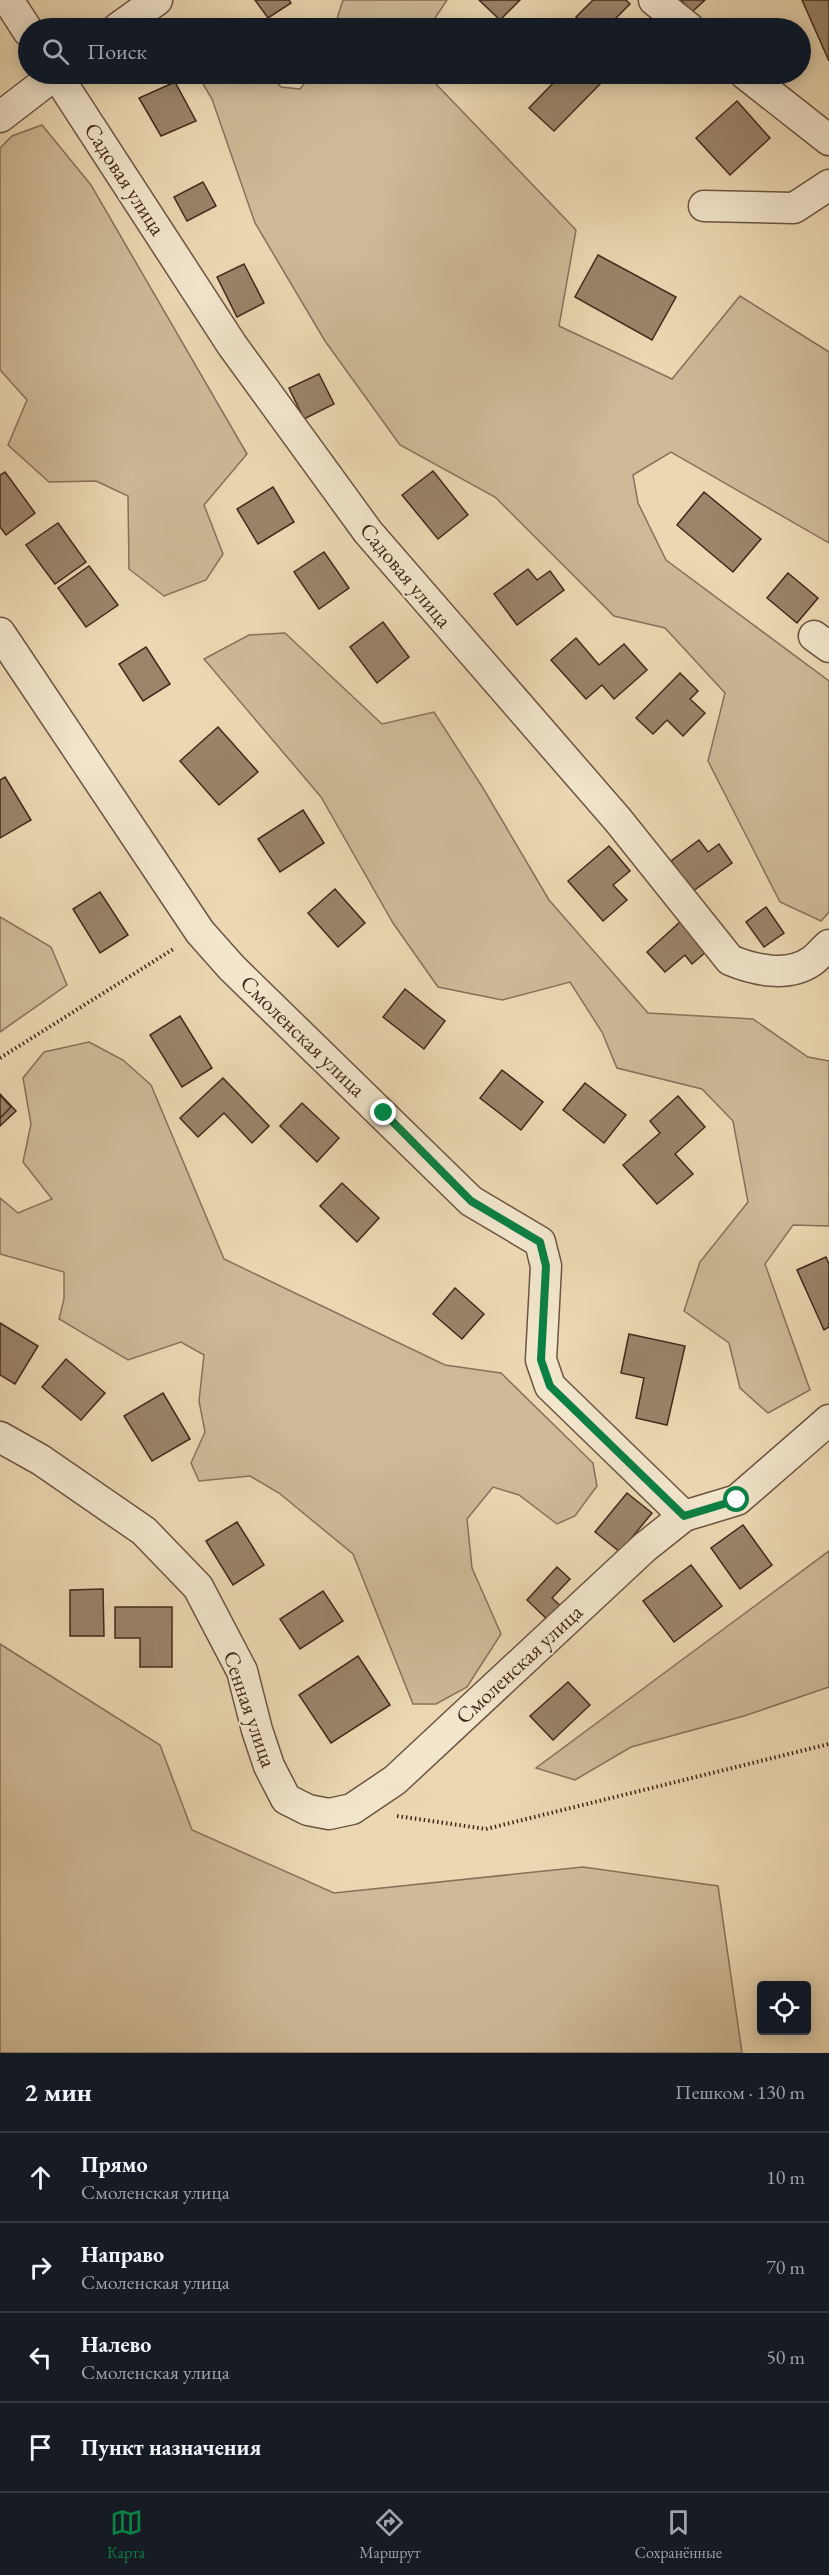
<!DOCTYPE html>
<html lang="ru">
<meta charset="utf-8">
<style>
:root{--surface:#171b24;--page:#20242c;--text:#f1f3f6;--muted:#9ea1a6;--line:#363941;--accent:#0b8043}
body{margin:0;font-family:"EB Garamond",serif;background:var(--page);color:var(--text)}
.controls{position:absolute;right:18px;bottom:18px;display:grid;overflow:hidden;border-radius:6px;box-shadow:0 3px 15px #0003}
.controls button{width:54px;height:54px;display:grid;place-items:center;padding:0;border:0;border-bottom:2px solid var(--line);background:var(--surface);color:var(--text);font:30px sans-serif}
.stop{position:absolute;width:18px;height:18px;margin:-14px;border:4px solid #0b8043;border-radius:50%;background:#fff}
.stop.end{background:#0b8043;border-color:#fff;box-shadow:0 2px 6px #0008}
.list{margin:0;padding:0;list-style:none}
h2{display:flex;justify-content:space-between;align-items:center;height:78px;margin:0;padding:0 24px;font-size:26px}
h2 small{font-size:20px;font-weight:400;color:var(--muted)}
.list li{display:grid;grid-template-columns:39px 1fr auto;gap:18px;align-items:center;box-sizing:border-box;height:90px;padding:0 24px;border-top:2px solid var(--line)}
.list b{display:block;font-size:22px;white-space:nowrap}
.list p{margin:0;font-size:20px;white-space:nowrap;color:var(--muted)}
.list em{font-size:20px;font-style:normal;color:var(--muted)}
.icon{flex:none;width:33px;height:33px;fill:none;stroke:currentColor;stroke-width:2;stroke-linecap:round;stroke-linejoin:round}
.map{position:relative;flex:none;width:829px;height:2053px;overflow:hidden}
.search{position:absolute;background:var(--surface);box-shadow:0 3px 15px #0003;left:18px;right:18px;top:18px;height:66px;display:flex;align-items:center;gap:15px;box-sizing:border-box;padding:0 21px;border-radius:33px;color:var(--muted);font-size:22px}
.sheet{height:438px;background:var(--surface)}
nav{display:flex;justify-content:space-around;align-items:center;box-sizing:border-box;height:84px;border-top:2px solid var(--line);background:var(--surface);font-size:16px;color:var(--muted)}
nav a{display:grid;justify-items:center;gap:3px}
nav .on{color:var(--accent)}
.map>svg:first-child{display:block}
</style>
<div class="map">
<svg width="829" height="2053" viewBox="0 0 829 2053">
<rect width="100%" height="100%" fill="#ebd8b2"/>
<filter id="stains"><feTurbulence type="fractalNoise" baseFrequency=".00333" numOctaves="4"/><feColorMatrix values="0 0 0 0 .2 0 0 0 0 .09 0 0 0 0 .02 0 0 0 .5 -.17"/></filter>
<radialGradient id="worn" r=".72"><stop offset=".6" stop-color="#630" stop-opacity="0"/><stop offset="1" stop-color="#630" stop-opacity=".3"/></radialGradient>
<g fill="#ceba98" stroke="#88715a" stroke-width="1.5">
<path d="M343,0H447L433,21V28H334Z"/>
<path d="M197,74H270L281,87L300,89L312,74H436V84L576,230L559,326L672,379L740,296L829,352V543L671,452L633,475L638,503L666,560L829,681V912L821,921L780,902L708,761L725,693L665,628L614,616L495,497L400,445L325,341L255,223L212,99Z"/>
<path d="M42,125L91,185L247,454L204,505L223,554L206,580L164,596L129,569L128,496L96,481L49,482L8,445L27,400L0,370V148L12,136Z"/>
<path d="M285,633L382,724L434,712L483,788L549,900L648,1013L753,1019L808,1057L829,1061V1226L793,1225L765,1264L810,1390L768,1413L740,1388L729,1343L684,1311L700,1262L748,1202L733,1121L702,1089L617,1068L602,1032L570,982L502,1000L438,987L393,923L321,797L204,659L249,635Z"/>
<path d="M0,917L51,947L67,985L0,1032Z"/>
<path d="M89,1042L123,1060L151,1085L224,1259L445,1365L501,1373L593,1463L597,1486L575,1516L557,1524L519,1495L493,1487L467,1519L472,1568L501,1634L467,1687L436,1704H413L353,1554L279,1493L250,1476L199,1481L191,1463L205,1432L199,1401L204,1355L181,1342L128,1360L59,1319L64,1299V1272L0,1254V1198L18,1213L52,1199L23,1162L31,1124L23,1078L44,1052Z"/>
<path d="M829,1551V1687L744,1716L631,1747L575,1780L536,1768Z"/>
<path d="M0,1644L160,1745L192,1830L334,1893L583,1867L718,1886L742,2053H0Z"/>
</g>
<g fill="#9a846a" stroke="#43281b" stroke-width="1.5">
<path d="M255,0H289L291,3L268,18Z"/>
<path d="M479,0H520L500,20Z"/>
<path d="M593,0H626L630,4L606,28H588L576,17Z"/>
<path d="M681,0H705L692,12Z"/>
<path d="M802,0H829V61Z"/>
<path d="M562,74H599L604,80L554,131L529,108Z"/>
<path d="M175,82L196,121L161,136L139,98Z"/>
<path d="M737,101L770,138L730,175L696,138Z"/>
<path d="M203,182L216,206L187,221L174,197Z"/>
<path d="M598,255L676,297L652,340L575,297Z"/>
<path d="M244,264L264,303L237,317L217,277Z"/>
<path d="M319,374L334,404L304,419L289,388Z"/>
<path d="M433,471L468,515L438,539L402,495Z"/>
<path d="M5,472L35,513L6,535L0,527V475Z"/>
<path d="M273,487L294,522L258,544L237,509Z"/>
<path d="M704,492L761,539L733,572L677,525Z"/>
<path d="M58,523L86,562L55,584L26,545Z"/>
<path d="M324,552L349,588L319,609L294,572Z"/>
<path d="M89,566L118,605L86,627L58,588Z"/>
<path d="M528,569L537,580L550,571L564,590L517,625L494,594Z"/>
<path d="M788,573L818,598L797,623L767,598Z"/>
<path d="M383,622L409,657L377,683L350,647Z"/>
<path d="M576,638L599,665L624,644L647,670L614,699L602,685L586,699L551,660Z"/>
<path d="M146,647L170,684L143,701L119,664Z"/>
<path d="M680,673L698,691L690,699L705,713L683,736L667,720L653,734L636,718Z"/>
<path d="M218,727L258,772L219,805L180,761Z"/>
<path d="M5,777L31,820L0,838V780Z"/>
<path d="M303,810L324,843L280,872L258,839Z"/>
<path d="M699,840L708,852L719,844L732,863L693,891L671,861Z"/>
<path d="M609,846L630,871L613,885L627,900L603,921L568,881Z"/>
<path d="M335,889L365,923L338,947L308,913Z"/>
<path d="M100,892L128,935L100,953L73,909Z"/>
<path d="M766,907L784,933L764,947L746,922Z"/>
<path d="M681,921L707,951L692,964L685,955L665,972L647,952Z"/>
<path d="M405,989L445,1021L424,1049L383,1017Z"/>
<path d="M180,1016L212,1068L182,1087L150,1035Z"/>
<path d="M502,1070L543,1102L521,1130L480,1098Z"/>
<path d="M223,1078L269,1126L252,1143L224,1113L198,1137L180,1118Z"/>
<path d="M585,1083L626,1115L604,1143L563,1110Z"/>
<path d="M0,1094L16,1111L0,1126Z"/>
<path d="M0,1095L11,1107L0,1118Z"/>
<path d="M678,1096L705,1127L675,1154L693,1174L657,1204L623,1165L660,1133L650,1121Z"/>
<path d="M302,1103L339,1138L317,1162L280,1126Z"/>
<path d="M342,1183L379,1218L357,1242L320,1206Z"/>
<path d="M826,1257L829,1264V1327L824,1330L797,1270Z"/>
<path d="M455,1288L484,1314L462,1339L433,1314Z"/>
<path d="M0,1323L38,1346L15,1384L0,1375Z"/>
<path d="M629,1334L685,1346L667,1425L636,1418L644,1378L621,1373Z"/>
<path d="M66,1359L105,1393L81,1420L42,1387Z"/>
<path d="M163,1393L190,1439L152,1461L124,1416Z"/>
<path d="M627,1493L652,1513L620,1552L595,1532Z"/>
<path d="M237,1522L264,1565L233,1585L206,1541Z"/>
<path d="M743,1525L772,1565L740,1589L711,1548Z"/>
<path d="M691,1565L722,1606L674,1642L643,1601Z"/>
<path d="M557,1567L570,1579L552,1598L564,1609L551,1623L527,1600Z"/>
<path d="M103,1589L104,1636H70V1590Z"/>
<path d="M323,1591L343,1621L300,1649L280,1619Z"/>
<path d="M115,1607H172V1667H140V1638H115Z"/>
<path d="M358,1656L390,1705L331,1743L299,1695Z"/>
<path d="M568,1682L590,1705L553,1740L530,1716Z"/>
</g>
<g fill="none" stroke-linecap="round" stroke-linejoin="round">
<g stroke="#6d5441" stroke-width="33">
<g id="minor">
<path d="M8,0L28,31"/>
<path d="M654,0L689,28"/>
<path d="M118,28L157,0"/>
<path d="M56,74L232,345L368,532L618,820L730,960C754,970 788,978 812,961C818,957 823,950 829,945"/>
<path d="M745,74L829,140"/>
<path d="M0,117L56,74"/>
<path d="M704,206L794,208L829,185"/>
<path d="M0,633L200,932L232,968L471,1201L540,1242L546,1266L541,1360L550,1386L684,1516L737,1500L829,1420"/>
<path d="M814,636L829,647"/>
<path d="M0,1437L41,1460L144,1531L198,1587L242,1671L257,1730L269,1766L286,1799L308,1810L329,1814L352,1809L395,1780L645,1547L684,1516"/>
</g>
</g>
<g stroke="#43281b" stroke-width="4" stroke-dasharray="1.5 3" stroke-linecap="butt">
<path d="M0,1058L175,948"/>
<path d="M397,1816L486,1829L829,1744"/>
</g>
<use href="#minor" stroke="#f2e6cd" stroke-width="30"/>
</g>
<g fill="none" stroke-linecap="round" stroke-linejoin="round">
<path stroke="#0b8043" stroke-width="8" d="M384,1113L471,1201L540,1242L546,1266L541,1360L550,1386L684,1516L737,1500"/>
</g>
<g text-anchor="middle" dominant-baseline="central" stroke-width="4.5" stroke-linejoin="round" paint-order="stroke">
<g font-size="22" fill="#43281b" stroke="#f2e6cd">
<text transform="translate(125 179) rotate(57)">Садовая улица</text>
<text transform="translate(406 575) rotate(50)">Садовая улица</text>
<text transform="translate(303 1036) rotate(44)">Смоленская улица</text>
<text transform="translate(519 1664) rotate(-43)">Смоленская улица</text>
<text transform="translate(250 1709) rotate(71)">Сенная улица</text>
</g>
</g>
<rect width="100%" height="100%" filter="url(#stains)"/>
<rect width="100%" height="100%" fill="url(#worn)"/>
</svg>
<div class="controls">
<button><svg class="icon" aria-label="locate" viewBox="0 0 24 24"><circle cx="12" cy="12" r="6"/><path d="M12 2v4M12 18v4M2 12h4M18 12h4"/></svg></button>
</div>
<div class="stop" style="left:737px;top:1500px"></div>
<div class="stop end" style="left:384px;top:1113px"></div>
<div class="search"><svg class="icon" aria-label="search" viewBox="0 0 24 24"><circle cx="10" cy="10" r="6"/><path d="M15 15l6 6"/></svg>Поиск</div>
</div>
<section class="sheet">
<h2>2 мин<small>Пешком · 130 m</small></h2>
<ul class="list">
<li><svg class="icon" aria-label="ahead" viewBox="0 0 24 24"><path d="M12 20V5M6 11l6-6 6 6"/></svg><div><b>Прямо</b><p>Смоленская улица</p></div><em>10 m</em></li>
<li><svg class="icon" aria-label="right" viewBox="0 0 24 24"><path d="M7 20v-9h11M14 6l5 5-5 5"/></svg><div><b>Направо</b><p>Смоленская улица</p></div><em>70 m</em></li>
<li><svg class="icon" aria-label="left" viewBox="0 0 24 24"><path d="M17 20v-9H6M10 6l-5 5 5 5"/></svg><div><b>Налево</b><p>Смоленская улица</p></div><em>50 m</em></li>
<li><svg class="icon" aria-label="arrive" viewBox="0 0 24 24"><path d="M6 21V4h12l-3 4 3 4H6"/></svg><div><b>Пункт назначения</b></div></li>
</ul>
</section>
<nav>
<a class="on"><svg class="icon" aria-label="map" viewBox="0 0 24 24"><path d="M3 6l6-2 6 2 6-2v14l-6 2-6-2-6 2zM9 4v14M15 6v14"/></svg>Карта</a>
<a><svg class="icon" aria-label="directions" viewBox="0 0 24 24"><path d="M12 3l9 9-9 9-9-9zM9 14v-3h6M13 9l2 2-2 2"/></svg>Маршрут</a>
<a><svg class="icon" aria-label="saved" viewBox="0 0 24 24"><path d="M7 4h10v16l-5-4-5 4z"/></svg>Сохранённые</a>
</nav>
